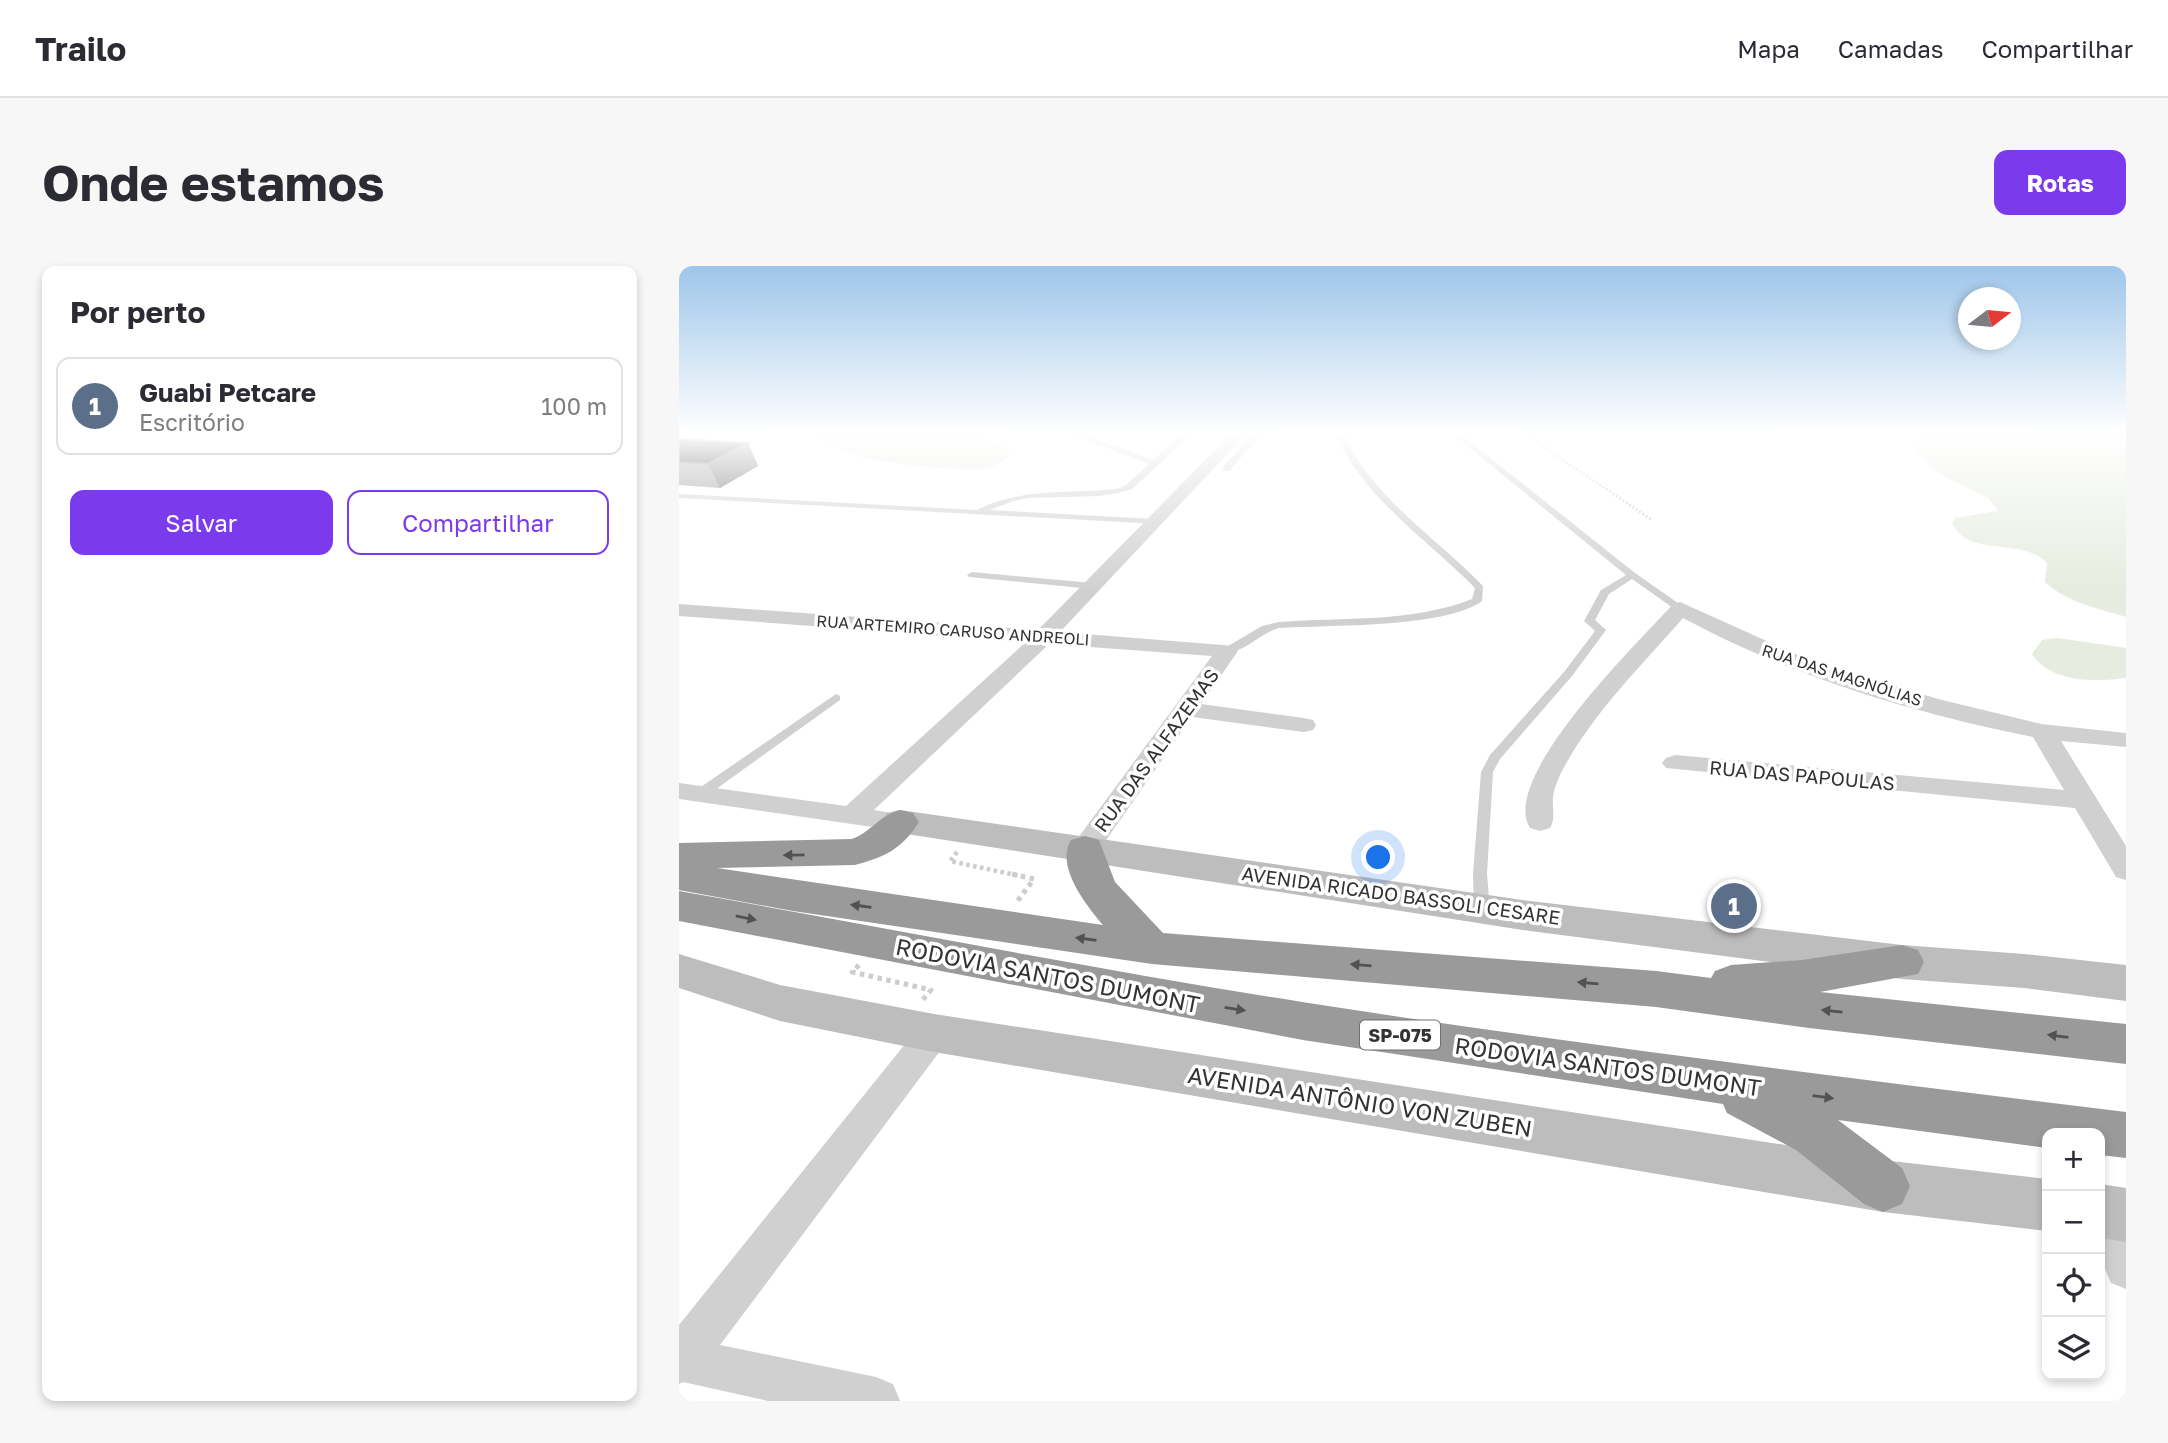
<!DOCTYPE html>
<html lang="pt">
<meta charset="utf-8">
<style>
:root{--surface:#fff;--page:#f7f7f7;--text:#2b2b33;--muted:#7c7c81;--line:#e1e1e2;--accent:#7c3aed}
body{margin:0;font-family:"Golos Text",sans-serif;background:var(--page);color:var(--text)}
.controls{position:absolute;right:21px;bottom:21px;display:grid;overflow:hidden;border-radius:14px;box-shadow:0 4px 10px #0003}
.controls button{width:63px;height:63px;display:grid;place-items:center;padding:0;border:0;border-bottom:2px solid var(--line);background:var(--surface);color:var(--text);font:35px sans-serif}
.compass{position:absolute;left:1279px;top:21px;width:63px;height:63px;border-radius:50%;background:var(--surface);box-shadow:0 4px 10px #0003;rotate:74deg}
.you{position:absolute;left:700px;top:592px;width:24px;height:24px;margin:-18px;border:5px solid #fff;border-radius:50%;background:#1a73e8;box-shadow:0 0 0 10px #1a73e833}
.badge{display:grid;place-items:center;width:46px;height:46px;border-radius:50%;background:var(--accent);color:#fff;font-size:23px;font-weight:700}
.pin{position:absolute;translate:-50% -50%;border:4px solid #fff;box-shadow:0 2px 7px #0006}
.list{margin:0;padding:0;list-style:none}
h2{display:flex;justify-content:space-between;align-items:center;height:91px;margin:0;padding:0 28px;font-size:30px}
h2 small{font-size:23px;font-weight:400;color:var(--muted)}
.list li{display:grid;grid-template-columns:46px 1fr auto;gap:21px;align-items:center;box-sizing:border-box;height:98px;margin:0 14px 14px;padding:0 14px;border:2px solid var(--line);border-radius:14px}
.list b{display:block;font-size:26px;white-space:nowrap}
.list p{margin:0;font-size:23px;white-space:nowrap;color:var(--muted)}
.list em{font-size:23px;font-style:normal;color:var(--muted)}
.actions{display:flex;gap:14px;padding:21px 28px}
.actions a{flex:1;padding:16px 0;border:2px solid var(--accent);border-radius:14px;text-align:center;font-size:24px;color:var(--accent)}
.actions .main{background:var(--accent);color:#fff}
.icon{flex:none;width:38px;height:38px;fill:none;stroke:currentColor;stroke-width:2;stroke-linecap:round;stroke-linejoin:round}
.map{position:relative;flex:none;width:1447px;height:1135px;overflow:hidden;border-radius:14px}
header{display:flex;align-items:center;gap:42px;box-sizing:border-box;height:98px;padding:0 35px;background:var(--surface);border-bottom:2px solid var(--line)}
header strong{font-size:33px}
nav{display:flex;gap:38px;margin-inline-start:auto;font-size:24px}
.intro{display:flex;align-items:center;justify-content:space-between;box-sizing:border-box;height:168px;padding:0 42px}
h1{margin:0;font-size:49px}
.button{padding:18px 32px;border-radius:14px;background:var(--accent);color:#fff;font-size:24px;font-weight:700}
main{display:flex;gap:42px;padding:0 42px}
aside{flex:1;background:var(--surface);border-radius:14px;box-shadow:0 4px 10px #0003}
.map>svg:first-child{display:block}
</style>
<header>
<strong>Trailo</strong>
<nav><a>Mapa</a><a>Camadas</a><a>Compartilhar</a></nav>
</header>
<div class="intro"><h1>Onde estamos</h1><a class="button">Rotas</a></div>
<main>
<aside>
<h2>Por perto<small></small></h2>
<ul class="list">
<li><span class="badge" style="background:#5c6f8a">1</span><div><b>Guabi Petcare</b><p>Escritório</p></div><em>100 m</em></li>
</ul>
<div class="actions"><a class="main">Salvar</a><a>Compartilhar</a></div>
</aside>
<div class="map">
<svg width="1447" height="1135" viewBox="0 0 1447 1135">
<rect width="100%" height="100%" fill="#fff"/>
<g fill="#e6ecdf">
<path d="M130,167C177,167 294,157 329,183L331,190C323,197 314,201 302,203C280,205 193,197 173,188C159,182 145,173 130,167Z"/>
<path d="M1231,167L1447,169V351C1418,342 1389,337 1366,316L1368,297C1342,270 1290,293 1273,257L1276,252L1319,245L1310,233L1259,207L1239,187L1240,171Z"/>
<path d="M1379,372L1447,382V412C1416,416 1372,417 1353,388L1363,374Z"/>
</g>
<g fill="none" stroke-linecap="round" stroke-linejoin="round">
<path stroke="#cdcdcd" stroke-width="2.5" stroke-dasharray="2 2" stroke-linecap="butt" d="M844,167L973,254"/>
<path stroke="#cdcdcd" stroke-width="4.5" stroke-dasharray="3.5 3.5" stroke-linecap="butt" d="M278,586L271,595L341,610"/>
<g stroke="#cdcdcd" stroke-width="5" stroke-dasharray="4.5 4.5" stroke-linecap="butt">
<path d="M333,608L355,613L337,637"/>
<path d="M180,699L173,706L252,724L242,736"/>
</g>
<g fill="#d0d0d0" fill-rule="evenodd">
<path d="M389,167H399L474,194L506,167H514L453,223L439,227L420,230L350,232L335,235L310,244L476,253L479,254V258L0,232V228L298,244C343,221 389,228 438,223L447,219L470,198Z"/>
<path d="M576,167H584L550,205H544V201Z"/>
<path d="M656,167H664C692,231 757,271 804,320L803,335C767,362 648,359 600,362C581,367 563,389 544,387V383L583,360L600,356C665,351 732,357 793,333L796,322C748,273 684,232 656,167Z"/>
<path d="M772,167H780L956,307L1006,342L997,344L953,313L930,328L916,354L927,364L893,410L821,493L814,506L808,608L811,644L808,648H798L795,644L794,608L802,506L811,489L885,406L916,365L905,355L922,324L947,309Z"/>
<path d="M293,306L413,317L418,320L413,323L290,311L288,309Z"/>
<path d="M157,428L161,430V434L26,531H16L14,528L16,525Z"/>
</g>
<g fill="#d0d0d0" fill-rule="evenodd">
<path d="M553,167H568L381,366L556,380L559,385L522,438L625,452L634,454L637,459L634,464L625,466L513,451L416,590L406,593L396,590L392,583L396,576L533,390L370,378L195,544L231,550L235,556L231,562L221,565L0,533V517L167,540L347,376L0,350V338L359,364Z"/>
<path d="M1001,336L1130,394L1259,433L1362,458L1447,467V481L1382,475L1447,580V614L1437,611L1396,542L987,502L983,497L987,492L996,489L1385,524L1354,471C1234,447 1111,410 1004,352C962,400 913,448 883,505C879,513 875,523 874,531C873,542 877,552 871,562L861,565L851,562C819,512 961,375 994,338Z"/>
<path d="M255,753L267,757L272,767L267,777L41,1079L197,1111L214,1118L221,1135H89L4,1116L0,1118V1059L243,757Z"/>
<path d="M1421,926L1435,931L1447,955V1023L1432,1017L1421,991Z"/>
</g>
<g fill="#bdbdbd" fill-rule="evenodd">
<path d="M221,544L851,635L1223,679L1345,688L1447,699V735L1345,722L1223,713L851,665L208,565L202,556L208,547Z"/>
<path d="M0,688L101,719L255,748L1204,894L1368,913V965L1204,946L255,786L101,755L0,722Z"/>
<path d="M1421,918L1447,922V976L1421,972Z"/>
</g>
<g fill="#9a9a9a" fill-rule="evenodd">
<path d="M221,544L234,547L240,556C223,583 206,591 176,599L38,602L424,659C407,639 376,600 392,574L406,570L420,574L436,616L484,667L977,705L1032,712L1036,705L1052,699L1123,694L1223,679L1239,684L1245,696L1239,708L1141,726L1447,758V798L1130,762L977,741L473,698L114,645L0,624V577L173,573C192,566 201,549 221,544Z"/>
<path d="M0,625C208,662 415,703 623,736C897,779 1172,812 1447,846V892L1421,889V867H1368V882L1159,854L1223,902L1231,920L1223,938L1204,946L1185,938L1117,884L1048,847L1044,838L624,774L0,655Z"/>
</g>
</g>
<path fill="#8c8c8c" d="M0,173L69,177L79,200L41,222L0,219Z"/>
<path fill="#5f5f5f" d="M69,177L79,200L41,222L29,198Z"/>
<path fill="#1a1a1a" stroke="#5f5f5f" stroke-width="2" d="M0,173L69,177L29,198L0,196Z"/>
<defs><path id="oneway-solid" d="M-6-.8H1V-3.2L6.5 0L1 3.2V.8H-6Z" transform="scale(1.75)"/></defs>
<g fill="#525252">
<use href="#oneway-solid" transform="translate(115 589) rotate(179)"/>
<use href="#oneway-solid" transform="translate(182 640) rotate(-172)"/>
<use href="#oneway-solid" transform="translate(67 652) rotate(11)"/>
<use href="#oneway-solid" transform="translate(407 673) rotate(-172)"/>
<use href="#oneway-solid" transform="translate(682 699) rotate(-175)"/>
<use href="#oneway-solid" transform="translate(909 717) rotate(-175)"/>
<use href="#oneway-solid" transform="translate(556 743) rotate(9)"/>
<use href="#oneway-solid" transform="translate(1153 745) rotate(-174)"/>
<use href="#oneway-solid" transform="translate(1379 770) rotate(-173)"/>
<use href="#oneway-solid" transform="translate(1144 831) rotate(7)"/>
</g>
<linearGradient id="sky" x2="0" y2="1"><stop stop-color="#9ec6ea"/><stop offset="0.51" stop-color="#fff"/><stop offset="1" stop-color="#fff" stop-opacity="0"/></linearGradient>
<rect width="1447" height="326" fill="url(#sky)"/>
<g text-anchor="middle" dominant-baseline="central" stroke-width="7" stroke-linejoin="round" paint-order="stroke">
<g font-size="16" fill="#333" stroke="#fff">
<text transform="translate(274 364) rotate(4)">RUA ARTEMIRO CARUSO ANDREOLI</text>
<text transform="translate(1163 409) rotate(18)">RUA DAS MAGNÓLIAS</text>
</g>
<rect fill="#fff" stroke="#707070" stroke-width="2" x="681" y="754.5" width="80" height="29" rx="5"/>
<g font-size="18" font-weight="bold" fill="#333">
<text x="721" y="769">SP-075</text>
</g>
<g font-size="19" fill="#333" stroke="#fff">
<text transform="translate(477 484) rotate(-54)">RUA DAS ALFAZEMAS</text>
<text transform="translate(1123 509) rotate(5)">RUA DAS PAPOULAS</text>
<text transform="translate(722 629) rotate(8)">AVENIDA RICADO BASSOLI CESARE</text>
</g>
<g font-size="23" fill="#333" stroke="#fff">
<text transform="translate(369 709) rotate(11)">RODOVIA SANTOS DUMONT</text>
<text transform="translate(929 800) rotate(8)">RODOVIA SANTOS DUMONT</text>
<text transform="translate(681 835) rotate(9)">AVENIDA ANTÔNIO VON ZUBEN</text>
</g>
</g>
</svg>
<div class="controls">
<button>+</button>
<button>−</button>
<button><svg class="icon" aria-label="locate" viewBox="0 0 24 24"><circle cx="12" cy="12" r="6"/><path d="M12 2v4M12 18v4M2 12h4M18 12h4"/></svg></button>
<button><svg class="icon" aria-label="layers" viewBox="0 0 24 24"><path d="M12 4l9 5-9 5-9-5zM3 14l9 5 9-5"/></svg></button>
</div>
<svg class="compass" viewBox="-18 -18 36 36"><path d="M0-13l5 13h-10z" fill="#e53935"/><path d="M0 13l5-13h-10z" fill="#7c7c81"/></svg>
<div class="you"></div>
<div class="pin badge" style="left:1055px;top:640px;background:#5c6f8a">1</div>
</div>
</main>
